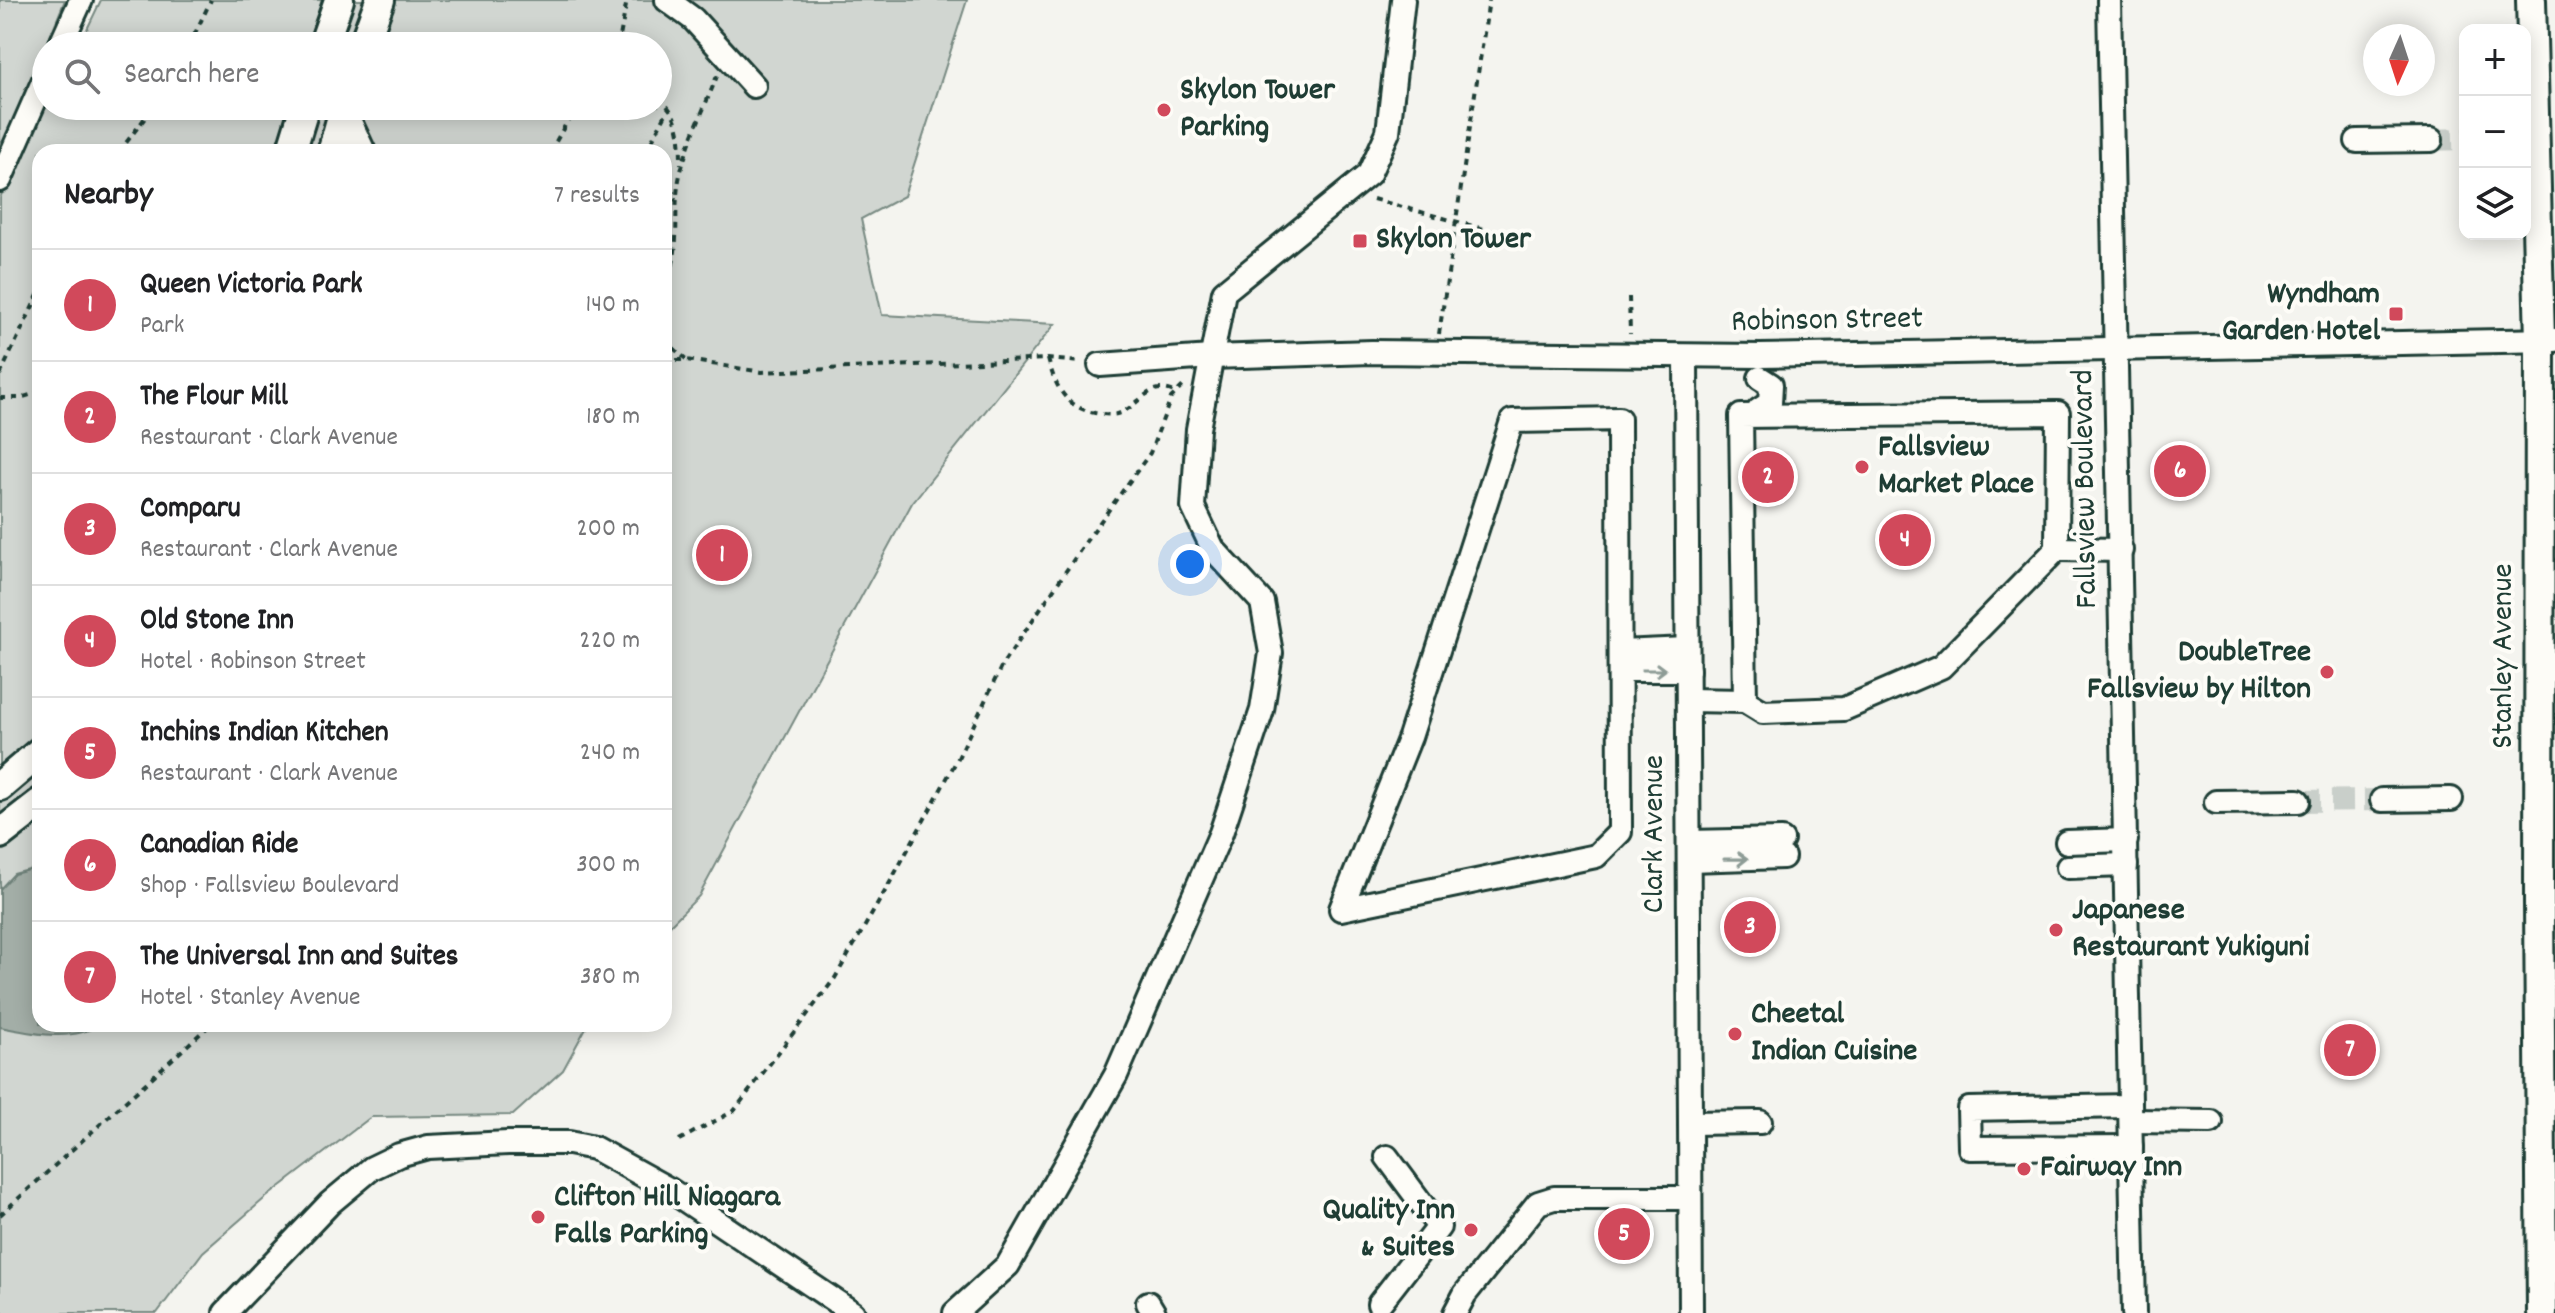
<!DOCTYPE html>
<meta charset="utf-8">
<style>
:root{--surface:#fff;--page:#f6f6f6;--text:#202124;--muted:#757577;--line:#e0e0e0;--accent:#d1495b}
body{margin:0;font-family:Dekko,sans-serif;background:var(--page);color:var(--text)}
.controls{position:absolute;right:24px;top:24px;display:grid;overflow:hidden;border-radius:16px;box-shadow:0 4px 20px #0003}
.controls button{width:72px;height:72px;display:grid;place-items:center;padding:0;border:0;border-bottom:2px solid var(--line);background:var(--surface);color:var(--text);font:40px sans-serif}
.compass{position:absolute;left:2363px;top:24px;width:72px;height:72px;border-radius:50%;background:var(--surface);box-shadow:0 4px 20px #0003;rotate:183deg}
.you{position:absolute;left:1190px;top:564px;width:28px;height:28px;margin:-20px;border:6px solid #fff;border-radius:50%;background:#1a73e8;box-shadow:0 0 0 12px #1a73e833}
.badge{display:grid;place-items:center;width:52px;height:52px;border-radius:50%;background:var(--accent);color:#fff;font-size:26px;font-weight:700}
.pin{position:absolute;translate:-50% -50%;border:4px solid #fff;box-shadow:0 2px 8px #0006}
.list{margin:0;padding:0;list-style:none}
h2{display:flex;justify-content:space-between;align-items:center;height:104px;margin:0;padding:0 32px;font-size:34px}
h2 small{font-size:26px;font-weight:400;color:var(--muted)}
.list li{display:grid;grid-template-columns:52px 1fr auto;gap:24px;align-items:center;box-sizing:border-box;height:112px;padding:0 32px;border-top:2px solid var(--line)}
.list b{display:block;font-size:30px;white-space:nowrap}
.list p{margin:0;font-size:26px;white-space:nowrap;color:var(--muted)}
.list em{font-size:26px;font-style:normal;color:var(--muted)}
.icon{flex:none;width:44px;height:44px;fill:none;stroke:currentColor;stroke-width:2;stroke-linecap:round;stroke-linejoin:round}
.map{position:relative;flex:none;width:2555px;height:1313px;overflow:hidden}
.search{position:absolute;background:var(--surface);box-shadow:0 4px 20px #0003;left:32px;top:32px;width:640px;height:88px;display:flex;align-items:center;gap:20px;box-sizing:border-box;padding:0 28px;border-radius:44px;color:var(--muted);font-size:30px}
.panel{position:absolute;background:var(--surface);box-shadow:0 4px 20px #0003;left:32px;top:144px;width:640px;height:888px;border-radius:24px}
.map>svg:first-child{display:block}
</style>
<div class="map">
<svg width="2555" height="1313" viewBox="0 0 2555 1313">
<rect width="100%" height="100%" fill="#f4f4ef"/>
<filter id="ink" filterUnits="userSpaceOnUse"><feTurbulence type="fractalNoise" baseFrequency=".0125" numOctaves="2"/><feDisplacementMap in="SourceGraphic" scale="16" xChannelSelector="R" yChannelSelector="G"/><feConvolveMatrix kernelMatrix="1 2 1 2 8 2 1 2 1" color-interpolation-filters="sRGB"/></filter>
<g filter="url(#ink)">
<g fill="#d1d6d1" stroke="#788a82" stroke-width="2">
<path d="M0,0H65L0,159Z"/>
<path d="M101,0H967L904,196L861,219L882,315L1055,324L912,503L699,896L664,931V152H40V1024H588L563,1070L513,1115L371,1117L264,1199L203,1252L157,1313H0V198L15,161L46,105L658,106V46H79Z"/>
</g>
<path fill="#a3aea7" stroke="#6e8179" stroke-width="2" d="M40,867V1024H100C73,1043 31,1033 0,1027V889L14,874Z"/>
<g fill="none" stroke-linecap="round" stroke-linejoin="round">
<g stroke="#c9cfca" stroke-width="22" stroke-dasharray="22 11" stroke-linecap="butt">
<path d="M2431,140L2465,139"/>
<path d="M2298,801L2382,800"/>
</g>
<g stroke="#1f3d34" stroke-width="28">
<g id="minor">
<path d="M667,0L693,19L754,86"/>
<path d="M2109,0L2134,1313"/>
<path d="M60,46L81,0"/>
<path d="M344,109L364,152"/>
<path d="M2357,141L2431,140"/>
<path d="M0,180L46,75"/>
<path d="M1686,356L1691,1313"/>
<path d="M1100,365L1211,357L1372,352L1761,356L2555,340"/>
<path d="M1759,410L1770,403L1771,385L1760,378"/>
<path d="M2058,413L2057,549L1941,667L1844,709L1763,712L1745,701L1741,416Z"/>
<path d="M1619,419L1620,832L1596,856L1341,909L1410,737L1512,421Z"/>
<path d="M2057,549L2121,550"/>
<path d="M1620,652L1687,649"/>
<path d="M1620,670H1688"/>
<path d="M1688,700L1745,701"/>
<path d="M2382,800L2451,799"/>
<path d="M2216,802L2298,801"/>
<path d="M1689,842L1782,840"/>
<path d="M2067,842L2126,840"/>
<path d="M1689,860L1783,857"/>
<path d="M2068,867L2126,865"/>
<path d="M2130,1106L1969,1109L1970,1148L2131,1147"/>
<path d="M2131,1121L2211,1122"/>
<path d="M1690,1123L1760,1122"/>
<path d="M1148,1303L1154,1313"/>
<path d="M1379,1304L1439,1227L1387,1157"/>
<path d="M225,1313L330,1203L372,1168L399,1155L428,1147L508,1143H569L594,1148L670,1190L853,1313"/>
<path d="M955,1313L1008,1265L1116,1075L1221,833L1262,710L1271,653L1262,602L1213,549L1193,507L1198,429L1224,292L1369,174L1388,132L1403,0"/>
<path d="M1455,1313L1465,1294L1538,1203L1554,1198H1690"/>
</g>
</g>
<g stroke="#1f3d34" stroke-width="34">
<g id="major">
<path d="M2531,0L2540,340L2539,902L2542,1313"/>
<path d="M323,46L339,0"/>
<path d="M363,46L380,0"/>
<path d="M291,152L305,106"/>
<path d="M332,152L345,106"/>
<path d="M0,786L40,752"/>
<path d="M0,834L40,803"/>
</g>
</g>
<g stroke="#1f3d34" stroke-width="4" stroke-dasharray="6 6" stroke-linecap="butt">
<path d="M189,46L211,0"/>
<path d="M616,46L620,37L627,0"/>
<path d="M658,98C680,113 681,139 681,164"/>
<path d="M119,152L154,106"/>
<path d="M550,152L576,106"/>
<path d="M646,152L669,108"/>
<path d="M664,193L676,200"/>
<path d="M1373,199L1521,239"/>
<path d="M664,288C685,247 670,212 681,171C689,139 705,107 717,76"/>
<path d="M1629,297L1630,334"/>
<path d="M1439,334L1489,0"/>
<path d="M664,340L686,359"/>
<path d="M1048,359C1055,386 1065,407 1095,413C1101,414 1114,416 1120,413C1141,405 1149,379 1176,393"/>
<path d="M664,360H687L762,372L1048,359L1080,362"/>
<path d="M0,375L40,291"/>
<path d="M0,398H20L40,392"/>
<path d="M679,1140L734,1111L835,978L888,886L958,758L1002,665L1087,540L1150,453L1171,398L1185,384"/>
<path d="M0,1215L211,1024"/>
</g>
<use href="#minor" stroke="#fdfcf7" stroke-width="22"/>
<use href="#major" stroke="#fdfcf7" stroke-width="28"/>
</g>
<defs><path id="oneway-shaft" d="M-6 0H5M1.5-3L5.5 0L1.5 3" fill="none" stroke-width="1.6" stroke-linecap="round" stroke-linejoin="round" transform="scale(2)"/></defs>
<g stroke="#8e9c96">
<use href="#oneway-shaft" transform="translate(1654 670)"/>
<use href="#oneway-shaft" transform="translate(1736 859) rotate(-1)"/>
</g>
</g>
<g fill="#d1495b" stroke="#fdfcf7" stroke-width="3">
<circle cx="1164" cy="110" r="8"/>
<rect x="1352" y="233" width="16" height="16" rx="4"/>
<rect x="2388" y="306" width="16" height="16" rx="4"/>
<circle cx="1862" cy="467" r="8"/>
<circle cx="2327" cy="672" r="8"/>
<circle cx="2056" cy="930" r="8"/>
<circle cx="1735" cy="1034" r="8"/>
<circle cx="2024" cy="1169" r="8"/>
<circle cx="538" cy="1217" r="8"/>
<circle cx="1471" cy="1230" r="8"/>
</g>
<g text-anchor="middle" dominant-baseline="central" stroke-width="8" stroke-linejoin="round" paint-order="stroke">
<g font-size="32" font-weight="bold" fill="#1f3d34" stroke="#fdfcf7" text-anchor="start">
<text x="1180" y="92">Skylon Tower<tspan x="1180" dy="37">Parking</tspan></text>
<text x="1376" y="241">Skylon Tower</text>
<text x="2380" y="296" text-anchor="end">Wyndham<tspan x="2380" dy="37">Garden Hotel</tspan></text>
<text x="1878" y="449">Fallsview<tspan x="1878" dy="37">Market Place</tspan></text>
<text x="2311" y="654" text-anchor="end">DoubleTree<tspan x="2311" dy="37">Fallsview by Hilton</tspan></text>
<text x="2072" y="912">Japanese<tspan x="2072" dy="37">Restaurant Yukiguni</tspan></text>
<text x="1751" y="1016">Cheetal<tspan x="1751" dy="37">Indian Cuisine</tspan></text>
<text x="2040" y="1169">Fairway Inn</text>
<text x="554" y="1199">Clifton Hill Niagara<tspan x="554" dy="37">Falls Parking</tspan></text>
<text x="1455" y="1212" text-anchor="end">Quality Inn<tspan x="1455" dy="37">&amp; Suites</tspan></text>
</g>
<g font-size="32" fill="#1f3d34" stroke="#fdfcf7">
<text transform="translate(1827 322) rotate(-1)">Robinson Street</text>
<text transform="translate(2087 489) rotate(-91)">Fallsview Boulevard</text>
<text transform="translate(2505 656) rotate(-90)">Stanley Avenue</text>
<text transform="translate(1656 834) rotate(-90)">Clark Avenue</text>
</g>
</g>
</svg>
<div class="controls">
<button>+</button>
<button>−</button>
<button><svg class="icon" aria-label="layers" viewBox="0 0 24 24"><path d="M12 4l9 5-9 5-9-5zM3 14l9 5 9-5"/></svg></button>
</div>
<svg class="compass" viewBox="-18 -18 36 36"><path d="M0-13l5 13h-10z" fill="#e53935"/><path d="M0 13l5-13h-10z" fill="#757577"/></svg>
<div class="you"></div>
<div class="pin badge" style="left:722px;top:555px">1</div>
<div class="pin badge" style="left:1768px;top:477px">2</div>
<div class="pin badge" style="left:1750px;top:927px">3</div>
<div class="pin badge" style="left:1905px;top:540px">4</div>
<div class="pin badge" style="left:1624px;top:1234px">5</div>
<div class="pin badge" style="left:2180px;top:471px">6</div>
<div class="pin badge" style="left:2350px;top:1050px">7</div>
<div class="search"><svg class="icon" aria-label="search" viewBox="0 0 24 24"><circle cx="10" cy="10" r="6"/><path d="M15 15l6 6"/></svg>Search here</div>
<section class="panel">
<h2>Nearby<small>7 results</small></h2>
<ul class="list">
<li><span class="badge">1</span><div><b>Queen Victoria Park</b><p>Park</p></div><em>140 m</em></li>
<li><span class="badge">2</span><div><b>The Flour Mill</b><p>Restaurant · Clark Avenue</p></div><em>180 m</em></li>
<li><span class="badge">3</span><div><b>Comparu</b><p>Restaurant · Clark Avenue</p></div><em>200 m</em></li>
<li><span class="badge">4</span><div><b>Old Stone Inn</b><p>Hotel · Robinson Street</p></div><em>220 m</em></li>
<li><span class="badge">5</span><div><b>Inchins Indian Kitchen</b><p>Restaurant · Clark Avenue</p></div><em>240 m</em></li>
<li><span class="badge">6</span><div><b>Canadian Ride</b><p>Shop · Fallsview Boulevard</p></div><em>300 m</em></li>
<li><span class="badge">7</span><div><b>The Universal Inn and Suites</b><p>Hotel · Stanley Avenue</p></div><em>380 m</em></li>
</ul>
</section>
</div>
